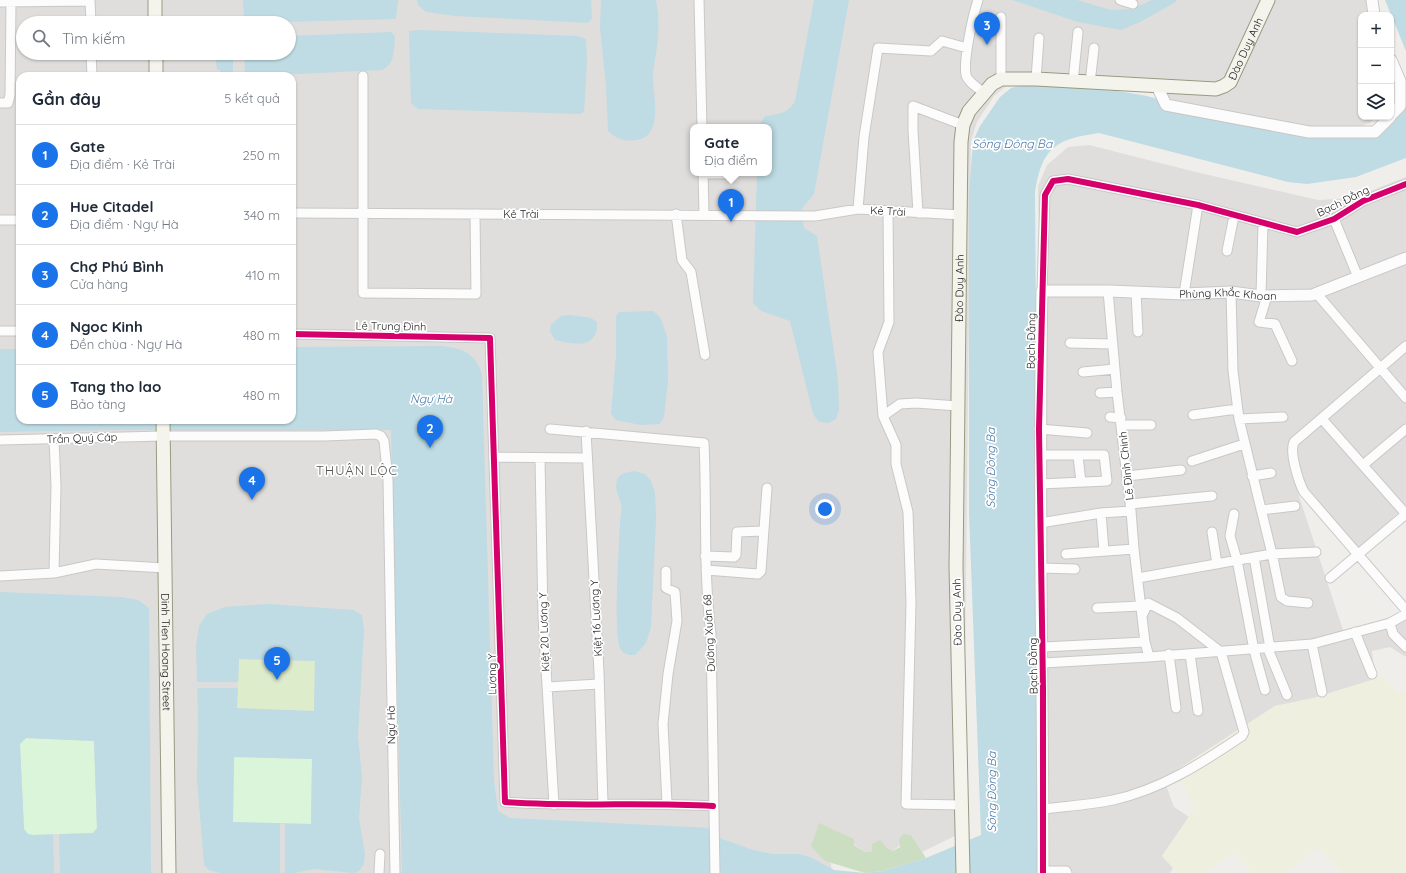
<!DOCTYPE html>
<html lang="vi">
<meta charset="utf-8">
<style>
:root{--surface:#fff;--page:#f2f2f3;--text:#1f2937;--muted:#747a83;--line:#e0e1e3;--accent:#1a73e8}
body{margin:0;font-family:Quicksand,sans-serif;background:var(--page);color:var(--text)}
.controls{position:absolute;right:12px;top:12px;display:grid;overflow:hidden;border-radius:8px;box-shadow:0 1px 3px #0004}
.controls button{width:36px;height:36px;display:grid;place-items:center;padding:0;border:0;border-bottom:1px solid var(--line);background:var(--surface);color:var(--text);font:20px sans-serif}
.you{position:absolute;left:825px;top:509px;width:14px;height:14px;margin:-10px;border:3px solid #fff;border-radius:50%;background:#1a73e8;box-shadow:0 0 0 6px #1a73e833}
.badge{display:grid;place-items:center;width:26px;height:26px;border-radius:50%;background:var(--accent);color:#fff;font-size:13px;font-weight:700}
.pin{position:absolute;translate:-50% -33px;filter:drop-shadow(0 1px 2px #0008)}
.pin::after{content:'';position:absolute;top:21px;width:14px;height:12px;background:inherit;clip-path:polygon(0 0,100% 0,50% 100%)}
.popup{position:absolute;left:690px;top:124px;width:82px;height:52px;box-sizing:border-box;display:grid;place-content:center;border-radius:8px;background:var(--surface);filter:drop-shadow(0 1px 3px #0005);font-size:13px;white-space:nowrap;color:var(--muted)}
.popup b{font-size:15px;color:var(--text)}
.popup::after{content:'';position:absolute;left:50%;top:100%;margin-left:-8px;border:8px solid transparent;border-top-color:var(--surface)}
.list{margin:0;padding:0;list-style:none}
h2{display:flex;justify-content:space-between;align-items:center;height:52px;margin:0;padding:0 16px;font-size:17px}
h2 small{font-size:13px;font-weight:400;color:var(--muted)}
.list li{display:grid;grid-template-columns:26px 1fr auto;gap:12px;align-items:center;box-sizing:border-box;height:60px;padding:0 16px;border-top:1px solid var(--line)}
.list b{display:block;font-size:15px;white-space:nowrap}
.list p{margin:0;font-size:13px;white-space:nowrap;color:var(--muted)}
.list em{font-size:13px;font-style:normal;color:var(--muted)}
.icon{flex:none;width:22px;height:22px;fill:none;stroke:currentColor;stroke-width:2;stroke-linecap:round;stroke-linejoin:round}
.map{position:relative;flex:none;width:1406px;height:873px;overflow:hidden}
.search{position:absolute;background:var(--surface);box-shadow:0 1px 3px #0004;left:16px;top:16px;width:280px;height:44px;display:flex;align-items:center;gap:10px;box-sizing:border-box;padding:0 14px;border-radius:22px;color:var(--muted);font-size:15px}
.panel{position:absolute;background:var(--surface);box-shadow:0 1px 3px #0004;left:16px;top:72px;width:280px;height:352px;border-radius:12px}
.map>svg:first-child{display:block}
.residential{fill:#dfdedc;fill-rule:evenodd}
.farmland{fill:#efefdf}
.grass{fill:#ddeccb}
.forest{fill:#cbdec1}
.park{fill:#daf5da}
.water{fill:#bfdbe3;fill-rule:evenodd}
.pier{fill:#dedddd}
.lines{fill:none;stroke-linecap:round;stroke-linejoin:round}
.minor-casing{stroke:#c9c8c7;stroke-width:11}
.tertiary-casing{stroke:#c9c8c7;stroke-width:13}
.secondary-casing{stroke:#999a82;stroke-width:15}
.minor{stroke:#fdfcfc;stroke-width:9}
.tertiary{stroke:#fdfcfc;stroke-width:11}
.secondary{stroke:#f4f4ed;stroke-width:13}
.cycleway-casing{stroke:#fff;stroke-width:8}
.cycleway{stroke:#d6006c;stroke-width:6}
.labels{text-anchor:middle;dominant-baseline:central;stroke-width:3.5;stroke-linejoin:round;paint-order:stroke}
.street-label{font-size:11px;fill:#222;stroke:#fff}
.water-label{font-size:12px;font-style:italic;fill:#4a7aab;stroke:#fff}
.quarter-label{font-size:13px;letter-spacing:1px;fill:#555;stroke:#fff}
</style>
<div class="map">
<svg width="1406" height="873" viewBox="0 0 1406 873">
<rect width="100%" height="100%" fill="#f0eeeb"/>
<path class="residential" d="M 0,0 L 1370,0 L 1375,15 L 1361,15 L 1361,117 L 1375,117 L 1370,123 L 1345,131 L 1211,114 L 1158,94 L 1155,85 L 1009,84 L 994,96 L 977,122 L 971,141 L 963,832 L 922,852 L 911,835 L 893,851 L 887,848 L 865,852 L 854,844 L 853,839 L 827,827 L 832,873 L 0,873 ZM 23,23 L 289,23 L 289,53 L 23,53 ZM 20,76 L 292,76 L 292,420 L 20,420 ZM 693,127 L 769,127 L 769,173 L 693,173 Z
M 1089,145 L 1200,173 L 1318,200 L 1353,198 L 1406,177 L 1406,521 L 1398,513 L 1356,551 L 1294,481 L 1344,633 L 1406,614 L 1406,657 L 1390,647 L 1372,651 L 1375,679 L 1314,698 L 1275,706 L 1175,771 L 1163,777 L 1174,807 L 1189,817 L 1162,856 L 1173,868 L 1170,873 L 1050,873 L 1048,661 L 1038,186 L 1047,165 L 1068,147 Z"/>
<path class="farmland" d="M 1383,675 L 1398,693 L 1406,690 L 1406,873 L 1343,873 L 1317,848 L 1285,873 L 1248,873 L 1250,870 L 1233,853 L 1204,873 L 1178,873 L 1162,856 L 1195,808 L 1175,771 L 1275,706 L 1314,698 L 1375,679 Z"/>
<path class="grass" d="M 239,659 L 315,661 L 314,711 L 237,709 Z"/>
<path class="forest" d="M 819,823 L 854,839 L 854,845 L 865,852 L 872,851 L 872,844 L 880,840 L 887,848 L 893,851 L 900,847 L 899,839 L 904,834 L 911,835 L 926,858 L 883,871 L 865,873 L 825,861 L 811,846 Z"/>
<path class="park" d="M 26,738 L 94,741 L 97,828 L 94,833 L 33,835 L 28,834 L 24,829 L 20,744 Z
M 234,757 L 312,759 L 311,824 L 233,823 Z"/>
<path class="water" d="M 243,0 L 398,0 L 396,19 L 249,23 L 244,19 Z
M 417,0 L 591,0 L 592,18 L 588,23 L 456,16 L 426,12 L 418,5 Z
M 601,0 L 656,0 C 659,15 659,31 657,46 C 656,56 653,67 653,77 C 653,96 664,137 636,140 C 625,142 616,139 608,131 L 606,86 L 600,28 Z
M 814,0 L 849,0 L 814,194 L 801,210 L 804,228 L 817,236 L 838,380 L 839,410 L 836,419 L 829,423 L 819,422 L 813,414 L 790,321 L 761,311 L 753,303 L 757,173 L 769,173 L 769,127 L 758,127 L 765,116 C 778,114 788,114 795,101 Z
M 1012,0 L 1077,0 L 1111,10 L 1132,9 L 1152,0 L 1176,0 L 1176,2 L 1140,22 L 1121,30 L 1078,22 Z
M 1385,0 L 1406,0 L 1406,51 Z
M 420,30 L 577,36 L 586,39 L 587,64 L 584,112 L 579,114 L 418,109 L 411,103 L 409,31 Z
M 391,32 L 395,36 C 394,48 395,65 382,70 L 257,76 L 248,76 L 245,73 L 244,53 L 289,53 L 289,36 Z
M 215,53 L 233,53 L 233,76 L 220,76 L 220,70 L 217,70 Z
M 1030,84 L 1118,91 L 1147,96 L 1228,118 L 1354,136 L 1383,125 L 1402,111 L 1406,102 L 1406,158 L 1356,177 L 1307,184 L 1288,182 L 1099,133 C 1056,139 1042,147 1035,192 L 1038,602 L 1038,873 L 402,873 L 391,430 L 106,430 L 0,432 L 0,349 L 20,349 L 20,420 L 292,420 L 292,347 L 442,346 C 463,348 476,354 482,374 L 494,781 L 498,811 L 510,818 L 711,828 L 722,839 L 753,850 L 772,854 L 798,854 L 810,857 L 834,870 L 865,873 L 883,871 L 926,858 L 981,835 L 969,512 L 969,193 L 973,141 L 980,126 L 1000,97 L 1011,88 Z
M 653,311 L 660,317 L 667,336 L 668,381 L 664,417 L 660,424 L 641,425 L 616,420 L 611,414 L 616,355 L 616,316 L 619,312 Z
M 570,315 L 591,318 L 597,322 C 598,349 575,345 555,340 L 550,331 L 551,325 L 561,316 Z
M 635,471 L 645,474 L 651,481 L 655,493 L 656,520 L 651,627 L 646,643 L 635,655 C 630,655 625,655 621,650 C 612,637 620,540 620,519 C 621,514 622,508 621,504 C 619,495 614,489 617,480 C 620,473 628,472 635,471 Z
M 0,592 L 121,597 L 138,600 L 149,608 L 151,873 L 0,873 ZM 26,738 L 94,741 L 97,828 L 93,833 L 33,835 L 28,834 L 24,829 L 20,744 Z
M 268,604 L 353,610 L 362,615 L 364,630 L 358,736 L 362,777 L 359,819 L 365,853 L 364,864 L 359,871 L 354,873 L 314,869 L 294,873 L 220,873 L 209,870 L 204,865 L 197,780 L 198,717 L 196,647 L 199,626 L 207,614 L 225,607 ZM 239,659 L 315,661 L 314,711 L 237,708 ZM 234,757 L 312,759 L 311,824 L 233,822 Z"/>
<path class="pier" d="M 192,682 L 238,682 L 238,688 L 192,688 Z
M 280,824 L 285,824 L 285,873 L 280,873 Z
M 53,834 L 59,834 L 60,873 L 54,873 Z"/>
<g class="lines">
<g class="minor-casing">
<path id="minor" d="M 90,0 L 91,23
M 699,0 L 702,127
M 978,0 C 973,15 963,60 966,75 C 968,82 978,88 984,93
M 1120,0 L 1133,4
M 0,2 L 90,1
M 1001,17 L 1001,79
M 91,53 L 92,76
M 363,76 L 363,293 L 476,294 L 475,214
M 1036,79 L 1039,38
M 1073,82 L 1078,32
M 1090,83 L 1094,48
M 0,103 L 8,103 L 10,95 L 11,2
M 703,173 L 704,214
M 703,174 L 724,174
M 858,209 L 864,137 L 878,48 L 931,51 L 942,41 L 967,48
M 888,211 L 889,322 L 878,352 L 883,416 L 896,445 L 896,464 L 908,512 L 911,603 L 906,804 L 962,805
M 292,213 L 815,216 L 858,209 L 961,215
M 918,213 L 913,130 L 913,106 L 963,125
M 676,214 L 682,260 L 691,272 L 705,355
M 1334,219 L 1358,277
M 0,220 L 20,220
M 1227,251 L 1234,216
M 1042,291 L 1045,195 L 1053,181 L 1068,179 L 1198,205 L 1297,232 L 1334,219 L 1363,201 L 1406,184
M 1108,291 L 1117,392 L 1131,511 L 1134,549 L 1145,642 L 1149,657
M 1136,292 L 1138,332
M 1231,292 L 1233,371 L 1239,419 L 1273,558 L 1281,597 L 1287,601 L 1308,603
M 1184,294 L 1198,205
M 1317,294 L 1406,398
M 1261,296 L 1263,224
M 1267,296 L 1259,322 L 1275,324 L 1292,361
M 0,331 L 20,331
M 292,334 L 490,338 L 505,802 C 574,807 644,802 713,806
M 1070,343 L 1113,344
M 1406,346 L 1294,442 C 1289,452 1299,483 1304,492 L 1406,610
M 1083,372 L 1115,369
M 1100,393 L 1117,392
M 1193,415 L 1237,409
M 883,416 L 900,404 L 916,403 L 958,406
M 1110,417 L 1121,418
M 1239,419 L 1283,417
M 1322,419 L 1406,514
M 1122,425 L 1151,425
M 550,429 L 704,443 C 707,507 703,570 711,634 L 715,873
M 1039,429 L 1087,433
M 586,431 L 599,672 L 603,804
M 0,440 L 163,436 L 324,436 L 376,434 L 381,436 L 384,441 L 388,480 L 395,873
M 1078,456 L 1081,482
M 495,457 L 586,458
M 540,458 L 543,617 L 554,805
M 1192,461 L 1244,444
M 1363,465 L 1406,429
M 1127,476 L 1181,470
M 1252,476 L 1271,473
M 1040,484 L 1107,481 L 1104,455 L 1040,455
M 1130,504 L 1212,496
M 1261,510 L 1295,506
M 1101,513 L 1104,551
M 1234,514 L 1230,536 L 1237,560 L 1254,650 L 1265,690
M 1040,523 L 1101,513 L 1131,511
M 1212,532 L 1217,564
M 1066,554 L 1134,549
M 705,556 L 734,557 L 736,555 L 737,532 L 764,531
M 1254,557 L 1270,648
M 1041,568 L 1075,569
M 706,570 L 758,574 L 761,571 L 767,488
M 666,571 L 666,588 L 675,592 L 677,621 L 668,674 L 663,724 L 667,803
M 54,573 L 56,486 L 54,439
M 0,576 L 54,573 L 96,564 L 165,568
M 1138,578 L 1272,554 L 1316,552
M 1330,578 L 1406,514
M 1097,608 L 1141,606
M 1390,623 L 1393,634 L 1406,647
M 1355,632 L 1372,674
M 1312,644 L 1322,692
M 1043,647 L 1145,642
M 1268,649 L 1287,695
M 1169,654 L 1176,708
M 1190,654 L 1198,711
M 1043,663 L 1149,657 L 1312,644 L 1390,623 L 1406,614
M 547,687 L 599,684
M 1043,809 C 1066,806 1090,805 1113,800 C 1160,790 1202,763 1242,736 L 1244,732 L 1221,652 L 1177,618 L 1148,603 L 1143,614
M 1043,871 L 1066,871 L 1067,873
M 379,873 L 380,854"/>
</g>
<g class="tertiary-casing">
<g id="tertiary">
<path d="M 1372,0 L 1374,15"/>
<path d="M 1391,60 L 1400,81 L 1400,106 L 1391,115"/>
<path d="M 1157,86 L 1166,105 L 1309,132 L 1375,132 L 1390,117"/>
<path id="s1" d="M 1043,873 C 1043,679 1038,485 1042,291 L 1108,291 L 1184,294 L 1231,292 L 1261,296 L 1312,295 L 1406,258"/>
</g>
</g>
<g class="secondary-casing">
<g id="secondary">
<path d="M 155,0 L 155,23"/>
<path d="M 156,53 L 156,76"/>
<path id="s2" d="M 163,420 L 169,873"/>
<path id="s3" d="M 963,873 L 956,567 L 961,142 L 963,125 L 969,111 L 992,84 L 1001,79 L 1036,79 L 1216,89 L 1224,86 L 1230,82 L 1268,0"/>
</g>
</g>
<use href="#minor" class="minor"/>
<use href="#tertiary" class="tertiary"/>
<use href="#secondary" class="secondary"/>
<g class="cycleway-casing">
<path id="cycleway" d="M 292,334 L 490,338 L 505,802 C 574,807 644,802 713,806
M 1043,873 L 1043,687 L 1039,429 L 1045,195 L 1053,181 L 1068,179 L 1198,205 L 1297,232 L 1334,219 L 1363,201 L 1406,184"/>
</g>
<use href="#cycleway" class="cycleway"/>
</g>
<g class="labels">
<g class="street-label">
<text stroke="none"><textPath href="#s3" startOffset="1077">Đào Duy Anh</textPath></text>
<text transform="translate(1343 201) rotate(-26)">Bạch Đằng</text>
<text transform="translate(888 211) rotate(3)">Kẻ Trài</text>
<text x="521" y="214">Kẻ Trài</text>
<text stroke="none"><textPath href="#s3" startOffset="585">Đào Duy Anh</textPath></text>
<text stroke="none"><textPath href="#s1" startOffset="768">Phùng Khắc Khoan</textPath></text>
<text transform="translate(391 326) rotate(1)">Lê Trung Đình</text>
<text transform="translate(1031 341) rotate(-89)">Bạch Đằng</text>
<text transform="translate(82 438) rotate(-2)">Trần Quý Cáp</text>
<text transform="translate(1126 466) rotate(-96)">Lê Đình Chinh</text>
<text transform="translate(957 612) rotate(-91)">Đào Duy Anh</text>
<text transform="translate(596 618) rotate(-93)">Kiệt 16 Lương Y</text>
<text transform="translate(544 632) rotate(-92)">Kiệt 20 Lương Y</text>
<text transform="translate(709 633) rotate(-93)">Đường Xuân 68</text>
<text stroke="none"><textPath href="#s2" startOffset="232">Dinh Tien Hoang Street</textPath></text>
<text transform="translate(1033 666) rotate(-91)">Bạch Đằng</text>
<text transform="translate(492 674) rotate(-91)">Lương Y</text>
<text transform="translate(391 725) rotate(-91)">Ngự Hà</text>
</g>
<g class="water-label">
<text x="1012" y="143">Sông Đông Ba</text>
<text x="431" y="398">Ngự Hà</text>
<text transform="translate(990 468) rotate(-90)">Sông Đông Ba</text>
<text transform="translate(991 792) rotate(-90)">Sông Đông Ba</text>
</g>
<g class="quarter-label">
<text x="357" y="470">THUẬN LỘC</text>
</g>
</g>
</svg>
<div class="controls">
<button>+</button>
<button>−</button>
<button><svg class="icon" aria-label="layers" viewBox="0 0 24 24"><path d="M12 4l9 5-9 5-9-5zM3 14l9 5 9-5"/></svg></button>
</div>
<div class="you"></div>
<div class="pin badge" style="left:731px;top:222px">1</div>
<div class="popup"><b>Gate</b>Địa điểm</div>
<div class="pin badge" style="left:430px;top:448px">2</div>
<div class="pin badge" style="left:987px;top:45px">3</div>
<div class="pin badge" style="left:252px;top:500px">4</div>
<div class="pin badge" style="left:277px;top:680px">5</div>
<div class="search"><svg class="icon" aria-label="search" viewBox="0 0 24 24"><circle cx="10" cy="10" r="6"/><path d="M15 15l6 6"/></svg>Tìm kiếm</div>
<section class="panel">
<h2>Gần đây<small>5 kết quả</small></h2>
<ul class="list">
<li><span class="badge">1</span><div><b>Gate</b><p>Địa điểm · Kẻ Trài</p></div><em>250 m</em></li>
<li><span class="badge">2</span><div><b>Hue Citadel</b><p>Địa điểm · Ngự Hà</p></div><em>340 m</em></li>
<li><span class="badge">3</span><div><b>Chợ Phú Bình</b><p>Cửa hàng</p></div><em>410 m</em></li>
<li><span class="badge">4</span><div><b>Ngoc Kinh</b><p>Đền chùa · Ngự Hà</p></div><em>480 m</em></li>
<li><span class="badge">5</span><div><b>Tang tho lao</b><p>Bảo tàng</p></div><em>480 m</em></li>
</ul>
</section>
</div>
